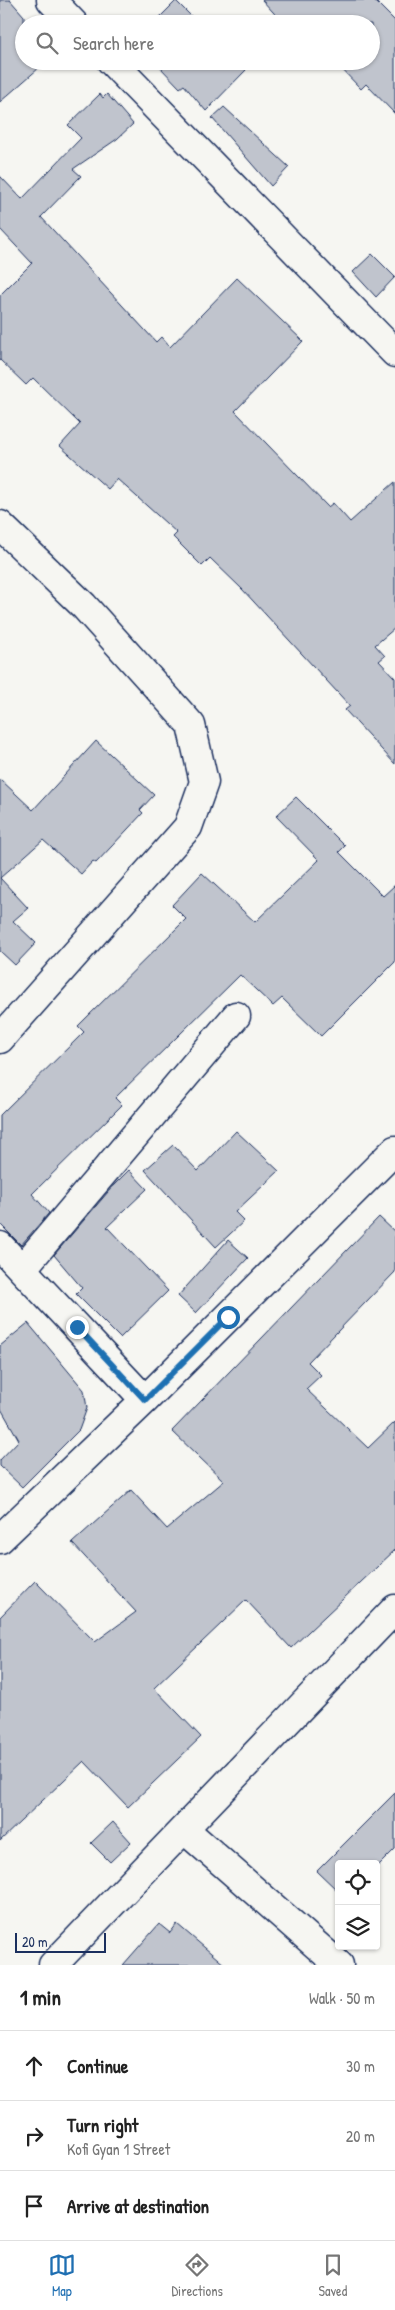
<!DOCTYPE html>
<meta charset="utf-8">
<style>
:root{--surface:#fff;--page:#f2f2f2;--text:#222;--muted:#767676;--line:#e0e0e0;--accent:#1f6fb2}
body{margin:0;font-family:"Patrick Hand",sans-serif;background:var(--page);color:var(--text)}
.controls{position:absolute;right:15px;bottom:15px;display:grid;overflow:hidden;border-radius:5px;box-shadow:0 1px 4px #0004}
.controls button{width:45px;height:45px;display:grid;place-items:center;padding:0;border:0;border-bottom:1px solid var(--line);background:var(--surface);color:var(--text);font:25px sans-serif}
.scale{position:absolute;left:15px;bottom:12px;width:91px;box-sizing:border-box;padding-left:5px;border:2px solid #1b2f5e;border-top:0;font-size:14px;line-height:18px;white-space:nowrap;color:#1b2f5e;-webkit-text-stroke:4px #f6f6f2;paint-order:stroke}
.stop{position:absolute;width:15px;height:15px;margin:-11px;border:4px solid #1f6fb2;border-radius:50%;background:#fff}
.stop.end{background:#1f6fb2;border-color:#fff;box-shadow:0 1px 5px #0008}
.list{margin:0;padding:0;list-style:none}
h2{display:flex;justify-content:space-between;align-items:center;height:65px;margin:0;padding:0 20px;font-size:21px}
h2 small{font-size:16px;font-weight:400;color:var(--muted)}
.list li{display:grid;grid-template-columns:32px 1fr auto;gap:15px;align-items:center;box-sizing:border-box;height:70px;padding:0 20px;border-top:1px solid var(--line)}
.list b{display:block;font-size:19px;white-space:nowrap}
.list p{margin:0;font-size:16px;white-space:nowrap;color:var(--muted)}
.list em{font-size:16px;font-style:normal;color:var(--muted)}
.icon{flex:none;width:28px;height:28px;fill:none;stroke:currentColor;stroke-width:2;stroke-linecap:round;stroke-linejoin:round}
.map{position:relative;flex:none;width:395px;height:1965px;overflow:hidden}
.search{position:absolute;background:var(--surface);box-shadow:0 1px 4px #0004;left:15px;right:15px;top:15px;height:55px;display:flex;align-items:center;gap:12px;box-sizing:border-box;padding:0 18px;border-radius:28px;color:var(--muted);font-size:19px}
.sheet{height:275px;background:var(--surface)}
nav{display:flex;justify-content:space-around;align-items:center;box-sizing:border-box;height:70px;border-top:1px solid var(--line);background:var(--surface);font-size:14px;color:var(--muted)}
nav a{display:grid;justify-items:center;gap:2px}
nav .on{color:var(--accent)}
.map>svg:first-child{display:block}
.building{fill:#c0c4cd;stroke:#1b2f5e}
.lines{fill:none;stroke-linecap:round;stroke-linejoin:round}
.minor-casing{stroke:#1b2f5e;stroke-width:31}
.minor{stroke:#f6f6f2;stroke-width:28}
.route{stroke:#1f6fb2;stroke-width:6}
</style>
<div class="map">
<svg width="395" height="1965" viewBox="0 0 395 1965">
<rect width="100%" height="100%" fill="#f6f6f2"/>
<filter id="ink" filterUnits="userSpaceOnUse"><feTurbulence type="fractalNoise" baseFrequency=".02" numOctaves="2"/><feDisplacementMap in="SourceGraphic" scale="10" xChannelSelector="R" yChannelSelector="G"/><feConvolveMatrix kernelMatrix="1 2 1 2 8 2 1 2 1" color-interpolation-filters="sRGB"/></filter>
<g filter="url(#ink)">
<path class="building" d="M 0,0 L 10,0 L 24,16 L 24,61 L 47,61 L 0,102 Z
M 262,0 L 374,0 L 395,21 L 395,114 L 366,84 L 361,89 L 334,61 L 371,61 L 371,24 L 297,24 L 295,21 L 292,24 L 284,24 Z
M 176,1 L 199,24 L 153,24 Z
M 163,61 L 237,61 L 246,70 L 206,111 L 184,85 L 180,88 L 159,66 Z
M 100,94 L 103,98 L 107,94 L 133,124 L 117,139 L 73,169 L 81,176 L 41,217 L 156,342 L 161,337 L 170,347 L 237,278 L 303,341 L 235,411 L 328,507 L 333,503 L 350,522 L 395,482 L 395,628 L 375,645 L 385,656 L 379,661 L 395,678 L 395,764 L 345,710 L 350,706 L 242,589 L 210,558 L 202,566 L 173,537 L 177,533 L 117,479 L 108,489 L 60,446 L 80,424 L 33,378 L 26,385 L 0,360 L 0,295 L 32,263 L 0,229 L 0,176 L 22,199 L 81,138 L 68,125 Z
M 224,107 L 289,167 L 271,186 L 212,118 Z
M 372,254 L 395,277 L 376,297 L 353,272 Z
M 96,741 L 154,795 L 140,810 L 143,813 L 96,863 L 93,861 L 81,874 L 43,840 L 0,878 L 28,908 L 13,921 L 36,943 L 15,965 L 0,951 L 0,779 L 33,810 Z
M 296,797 L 345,846 L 339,852 L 383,896 L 395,885 L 395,962 L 321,1036 L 282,998 L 273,1006 L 240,975 L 115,1098 L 122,1105 L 32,1194 L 49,1213 L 21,1245 L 0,1224 L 0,1115 L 84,1032 L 78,1026 L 186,919 L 172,905 L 202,873 L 255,922 L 319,860 L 276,816 Z
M 236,1131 L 279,1171 L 235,1212 L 244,1221 L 216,1247 L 145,1170 L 173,1145 L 198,1171 Z
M 129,1170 L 147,1189 L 107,1227 L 168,1291 L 120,1338 L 76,1294 L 82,1288 L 54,1255 L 114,1185 Z
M 379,1217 L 395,1232 L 395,1272 L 308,1362 L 321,1375 L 306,1389 L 368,1448 L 395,1422 L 395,1550 L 291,1648 L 246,1600 L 154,1688 L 201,1737 L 128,1807 L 84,1761 L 0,1841 L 0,1617 L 35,1581 L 95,1642 L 136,1612 L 72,1543 L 131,1490 L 167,1529 L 224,1481 L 172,1431 Z
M 228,1240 L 248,1258 L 196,1313 L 178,1296 Z
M 28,1323 L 84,1390 L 87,1408 L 79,1430 L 22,1487 L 0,1466 L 0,1460 L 19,1440 L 0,1407 L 0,1346 Z
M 395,1793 L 395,1849 L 376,1868 L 376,1864 L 339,1864 L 339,1892 L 317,1871 Z
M 113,1822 L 131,1842 L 110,1862 L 91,1843 Z
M 159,1924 L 170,1933 L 177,1924 L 225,1965 L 123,1965 Z"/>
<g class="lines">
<g class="minor-casing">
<path id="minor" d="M 51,0 L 74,24
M 111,61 L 395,353
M 0,525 L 84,606 L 191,725 L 204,782 L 188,827 L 0,1039
M 0,1246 L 145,1400
M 22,1269 L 236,1016
M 0,1539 L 145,1400 L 395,1150
M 184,1829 L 339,1965
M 53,1965 L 395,1609"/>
</g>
<use href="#minor" class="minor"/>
</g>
</g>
<g class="lines" filter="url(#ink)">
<path class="route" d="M 77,1327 L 145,1400 L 228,1317"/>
</g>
</svg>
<div class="controls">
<button><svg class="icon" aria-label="locate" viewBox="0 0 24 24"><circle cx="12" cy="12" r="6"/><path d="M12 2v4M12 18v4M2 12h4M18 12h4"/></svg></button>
<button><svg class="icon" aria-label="layers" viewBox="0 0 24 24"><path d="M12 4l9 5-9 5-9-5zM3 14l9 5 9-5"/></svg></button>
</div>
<div class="scale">20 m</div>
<div class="stop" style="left:228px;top:1317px"></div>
<div class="stop end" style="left:77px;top:1327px"></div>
<div class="search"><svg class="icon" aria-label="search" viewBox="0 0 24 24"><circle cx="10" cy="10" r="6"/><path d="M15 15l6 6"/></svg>Search here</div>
</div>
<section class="sheet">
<h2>1 min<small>Walk · 50 m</small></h2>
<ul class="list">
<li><svg class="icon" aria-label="ahead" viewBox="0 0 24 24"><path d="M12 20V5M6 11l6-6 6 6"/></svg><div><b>Continue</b></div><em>30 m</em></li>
<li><svg class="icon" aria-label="right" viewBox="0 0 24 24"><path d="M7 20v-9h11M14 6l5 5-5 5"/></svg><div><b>Turn right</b><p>Kofi Gyan 1 Street</p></div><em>20 m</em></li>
<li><svg class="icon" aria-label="arrive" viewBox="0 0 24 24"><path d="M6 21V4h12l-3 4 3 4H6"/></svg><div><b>Arrive at destination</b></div></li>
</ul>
</section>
<nav>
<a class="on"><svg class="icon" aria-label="map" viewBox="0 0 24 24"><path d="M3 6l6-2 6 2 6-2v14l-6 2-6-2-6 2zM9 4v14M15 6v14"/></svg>Map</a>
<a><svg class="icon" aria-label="directions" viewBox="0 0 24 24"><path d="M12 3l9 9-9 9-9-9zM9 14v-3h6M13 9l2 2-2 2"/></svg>Directions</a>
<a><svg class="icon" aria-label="saved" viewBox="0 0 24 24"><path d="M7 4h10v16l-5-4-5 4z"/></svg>Saved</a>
</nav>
